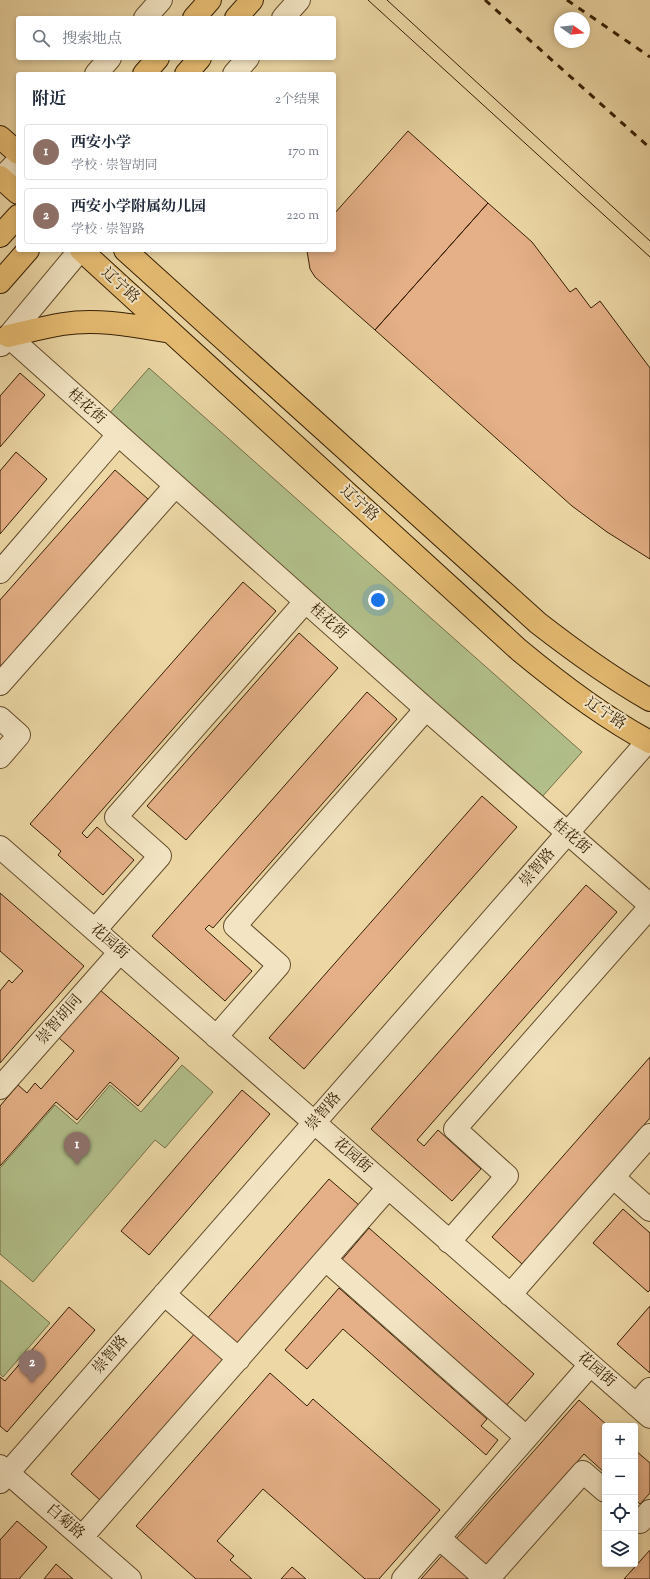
<!DOCTYPE html>
<html lang="zh">
<meta charset="utf-8">
<style>
:root{--surface:#fff;--page:#f2f2f3;--text:#1f2937;--muted:#747a83;--line:#e0e1e3;--accent:#d93025}
body{margin:0;font-family:"Sorts Mill Goudy","Noto Serif SC",serif;background:var(--page);color:var(--text)}
.controls{position:absolute;right:12px;bottom:12px;display:grid;overflow:hidden;border-radius:4px;box-shadow:0 2px 6px #0003}
.controls button{width:36px;height:36px;display:grid;place-items:center;padding:0;border:0;border-bottom:1px solid var(--line);background:var(--surface);color:var(--text);font:20px sans-serif}
.compass{position:absolute;left:554px;top:12px;width:36px;height:36px;border-radius:50%;background:var(--surface);box-shadow:0 2px 6px #0003;rotate:105deg}
.you{position:absolute;left:378px;top:600px;width:14px;height:14px;margin:-10px;border:3px solid #fff;border-radius:50%;background:#1a73e8;box-shadow:0 0 0 6px #1a73e833}
.badge{display:grid;place-items:center;width:26px;height:26px;border-radius:50%;background:var(--accent);color:#fff;font-size:13px;font-weight:700}
.pin{position:absolute;translate:-50% -33px;filter:drop-shadow(0 1px 2px #0008)}
.pin::after{content:'';position:absolute;top:21px;width:14px;height:12px;background:inherit;clip-path:polygon(0 0,100% 0,50% 100%)}
.list{margin:0;padding:0;list-style:none}
h2{display:flex;justify-content:space-between;align-items:center;height:52px;margin:0;padding:0 16px;font-size:17px}
h2 small{font-size:13px;font-weight:400;color:var(--muted)}
.list li{display:grid;grid-template-columns:26px 1fr auto;gap:12px;align-items:center;box-sizing:border-box;height:56px;margin:0 8px 8px;padding:0 8px;border:1px solid var(--line);border-radius:4px}
.list b{display:block;font-size:15px;white-space:nowrap}
.list p{margin:0;font-size:13px;white-space:nowrap;color:var(--muted)}
.list em{font-size:13px;font-style:normal;color:var(--muted)}
.icon{flex:none;width:22px;height:22px;fill:none;stroke:currentColor;stroke-width:2;stroke-linecap:round;stroke-linejoin:round}
.map{position:relative;flex:none;width:650px;height:1579px;overflow:hidden}
.search{position:absolute;background:var(--surface);box-shadow:0 2px 6px #0003;left:16px;top:16px;width:320px;height:44px;display:flex;align-items:center;gap:10px;box-sizing:border-box;padding:0 14px;border-radius:4px;color:var(--muted);font-size:15px}
.panel{position:absolute;background:var(--surface);box-shadow:0 2px 6px #0003;left:16px;top:72px;width:320px;height:180px;border-radius:4px}
.map>svg:first-child{display:block}
.green{fill:#b2bf8a;stroke:#746f47}
.building{fill:#e5b087;stroke:#351f04}
.lines{fill:none;stroke-linecap:round;stroke-linejoin:round}
.minor-casing{stroke:#634d2c;stroke-width:24}
.major-casing{stroke:#351f04;stroke-width:24}
.minor{stroke:#f3e5c4;stroke-width:22}
.major{stroke:#e6bc72;stroke-width:22}
.tram{stroke:#351f04;stroke-width:1}
.rail{stroke:#351f04;stroke-width:3;stroke-dasharray:7 7;stroke-linecap:butt}
.labels{text-anchor:middle;dominant-baseline:central;stroke-width:4;stroke-linejoin:round;paint-order:stroke}
.street-label{font-size:15px;fill:#351f04;stroke:#f3e5c4}
</style>
<div class="map">
<svg width="650" height="1579" viewBox="0 0 650 1579">
<rect width="100%" height="100%" fill="#ecd7a5"/>
<filter id="stains"><feTurbulence type="fractalNoise" baseFrequency=".005" numOctaves="4"/><feColorMatrix values="0 0 0 0 .2 0 0 0 0 .09 0 0 0 0 .02 0 0 0 .5 -.17"/></filter>
<radialGradient id="worn" r=".72"><stop offset=".6" stop-color="#630" stop-opacity="0"/><stop offset="1" stop-color="#630" stop-opacity=".3"/></radialGradient>
<path class="green" d="M 149,368 L 582,752 L 541,798 L 108,415 Z
M 182,1065 L 213,1092 L 165,1148 L 155,1140 L 33,1282 L 0,1254 L 0,1168 L 55,1105 L 77,1124 L 110,1085 L 141,1112 Z
M 0,1280 L 50,1323 L 3,1377 L 0,1374 Z"/>
<path class="building" d="M 408,131 L 488,203 L 375,330 L 315,277 L 310,269 L 307,251 L 334,250 L 334,214 Z
M 488,203 L 532,242 L 570,292 L 576,288 L 591,308 L 600,301 L 650,368 L 650,559 L 607,532 L 572,506 L 375,330 Z
M 20,373 L 45,395 L 0,447 L 0,396 Z
M 16,452 L 47,479 L 0,534 L 0,471 Z
M 115,470 L 148,499 L 0,667 L 0,600 Z
M 243,582 L 276,611 L 82,833 L 87,838 L 97,827 L 134,860 L 103,895 L 58,855 L 61,851 L 30,824 Z
M 299,633 L 338,668 L 186,840 L 147,806 Z
M 367,692 L 397,719 L 213,928 L 209,925 L 205,929 L 252,971 L 225,1001 L 152,936 Z
M 482,796 L 517,827 L 304,1069 L 269,1038 Z
M 586,885 L 617,912 L 417,1140 L 424,1146 L 438,1130 L 481,1169 L 452,1201 L 371,1129 Z
M 0,893 L 84,966 L 0,1063 L 0,991 L 9,980 L 12,983 L 23,971 L 0,951 Z
M 100,990 L 179,1058 L 138,1106 L 110,1082 L 77,1120 L 56,1102 L 0,1166 L 0,1106 L 18,1085 L 27,1093 L 35,1083 L 41,1089 L 74,1051 L 59,1038 Z
M 650,1057 L 650,1118 L 522,1264 L 492,1237 Z
M 242,1090 L 270,1114 L 149,1255 L 121,1231 Z
M 329,1179 L 359,1205 L 234,1347 L 205,1321 Z
M 623,1209 L 650,1233 L 650,1290 L 648,1292 L 593,1243 Z
M 369,1228 L 534,1374 L 505,1407 L 340,1262 Z
M 339,1288 L 487,1419 L 481,1426 L 498,1440 L 486,1455 L 343,1329 L 307,1369 L 285,1350 Z
M 650,1306 L 650,1373 L 617,1344 Z
M 69,1307 L 95,1330 L 7,1432 L 0,1426 L 0,1377 L 5,1381 Z
M 196,1332 L 225,1358 L 100,1500 L 71,1474 Z
M 270,1373 L 307,1406 L 313,1399 L 440,1510 L 379,1579 L 365,1579 L 263,1489 L 217,1541 L 234,1556 L 230,1560 L 252,1579 L 196,1579 L 136,1526 Z
M 579,1400 L 608,1426 L 605,1426 L 605,1473 L 584,1454 L 485,1566 L 455,1540 Z
M 635,1450 L 650,1463 L 650,1493 L 640,1504 L 635,1499 Z
M 17,1521 L 47,1547 L 19,1579 L 0,1579 L 0,1540 Z
M 650,1550 L 650,1579 L 624,1579 Z
M 445,1552 L 474,1579 L 421,1579 Z
M 56,1564 L 73,1579 L 44,1579 Z
M 292,1567 L 306,1579 L 281,1579 Z"/>
<g class="lines">
<g class="minor-casing">
<path id="minor" d="M 145,18 L 161,0
M 283,18 L 299,0
M 96,74 L 110,58
M 234,74 L 248,58
M 0,180 L 18,161
M 8,336 L 426,709 L 650,905
M 1,345 L 80,250
M 0,572 L 118,435
M 0,684 L 175,486
M 0,718 L 19,735 L 0,757
M 0,847 L 650,1417
M 95,930 L 160,856 L 116,817 L 305,602
M 216,1037 L 279,965 L 235,926 L 426,709
M 0,1088 L 120,952
M 613,1177 L 650,1210
M 449,1242 L 507,1176 L 455,1129 L 650,907
M 326,1260 L 526,1437
M 164,1294 L 239,1359
M 510,1295 L 650,1135
M 636,1405 L 650,1389
M 0,1466 L 130,1579
M 0,1482 L 648,741
M 635,1518 L 640,1522 L 650,1511
M 82,1537 L 388,1188
M 439,1538 L 486,1579
M 403,1579 L 590,1365
M 488,1579 L 583,1472 L 605,1491"/>
</g>
<g class="major-casing">
<path id="major" d="M 194,18 L 210,0
M 236,18 L 252,0
M 144,74 L 158,58
M 186,74 L 200,58
M 0,137 L 18,153
M 0,177 L 18,193
M 0,236 L 18,216
M 81,250 L 519,650 C 560,684 603,717 650,742
M 125,250 L 538,623 C 574,651 610,677 650,700
M 0,282 L 28,250
M 8,336 C 26,332 44,327 63,324 C 98,318 136,326 171,332"/>
</g>
<use href="#minor" class="minor"/>
<use href="#major" class="major"/>
<path class="tram" d="M 368,0 L 650,257
M 387,0 L 650,241"/>
<path class="rail" d="M 485,0 L 650,148
M 567,0 L 650,57"/>
</g>
<g class="labels">
<g class="street-label">
<text transform="translate(120 286) rotate(42)">辽宁路</text>
<text transform="translate(86 407) rotate(42)">桂花街</text>
<text transform="translate(359 504) rotate(42)">辽宁路</text>
<text transform="translate(328 622) rotate(42)">桂花街</text>
<text transform="translate(605 714) rotate(33)">辽宁路</text>
<text transform="translate(571 837) rotate(41)">桂花街</text>
<text transform="translate(538 868) rotate(-49)">崇智路</text>
<text transform="translate(109 942) rotate(41)">花园街</text>
<text transform="translate(60 1020) rotate(-49)">崇智胡同</text>
<text transform="translate(324 1112) rotate(-49)">崇智路</text>
<text transform="translate(352 1156) rotate(41)">花园街</text>
<text transform="translate(111 1355) rotate(-49)">崇智路</text>
<text transform="translate(596 1370) rotate(41)">花园街</text>
<text transform="translate(65 1522) rotate(41)">白菊路</text>
</g>
</g>
<rect width="100%" height="100%" filter="url(#stains)"/>
<rect width="100%" height="100%" fill="url(#worn)"/>
</svg>
<div class="controls">
<button>+</button>
<button>−</button>
<button><svg class="icon" aria-label="locate" viewBox="0 0 24 24"><circle cx="12" cy="12" r="6"/><path d="M12 2v4M12 18v4M2 12h4M18 12h4"/></svg></button>
<button><svg class="icon" aria-label="layers" viewBox="0 0 24 24"><path d="M12 4l9 5-9 5-9-5zM3 14l9 5 9-5"/></svg></button>
</div>
<svg class="compass" viewBox="-18 -18 36 36"><path d="M0-13l5 13h-10z" fill="#e53935"/><path d="M0 13l5-13h-10z" fill="#747a83"/></svg>
<div class="you"></div>
<div class="pin badge" style="left:77px;top:1165px;background:#8d6e63">1</div>
<div class="pin badge" style="left:32px;top:1383px;background:#8d6e63">2</div>
<div class="search"><svg class="icon" aria-label="search" viewBox="0 0 24 24"><circle cx="10" cy="10" r="6"/><path d="M15 15l6 6"/></svg>搜索地点</div>
<section class="panel">
<h2>附近<small>2个结果</small></h2>
<ul class="list">
<li><span class="badge" style="background:#8d6e63">1</span><div><b>西安小学</b><p>学校 · 崇智胡同</p></div><em>170 m</em></li>
<li><span class="badge" style="background:#8d6e63">2</span><div><b>西安小学附属幼儿园</b><p>学校 · 崇智路</p></div><em>220 m</em></li>
</ul>
</section>
</div>
